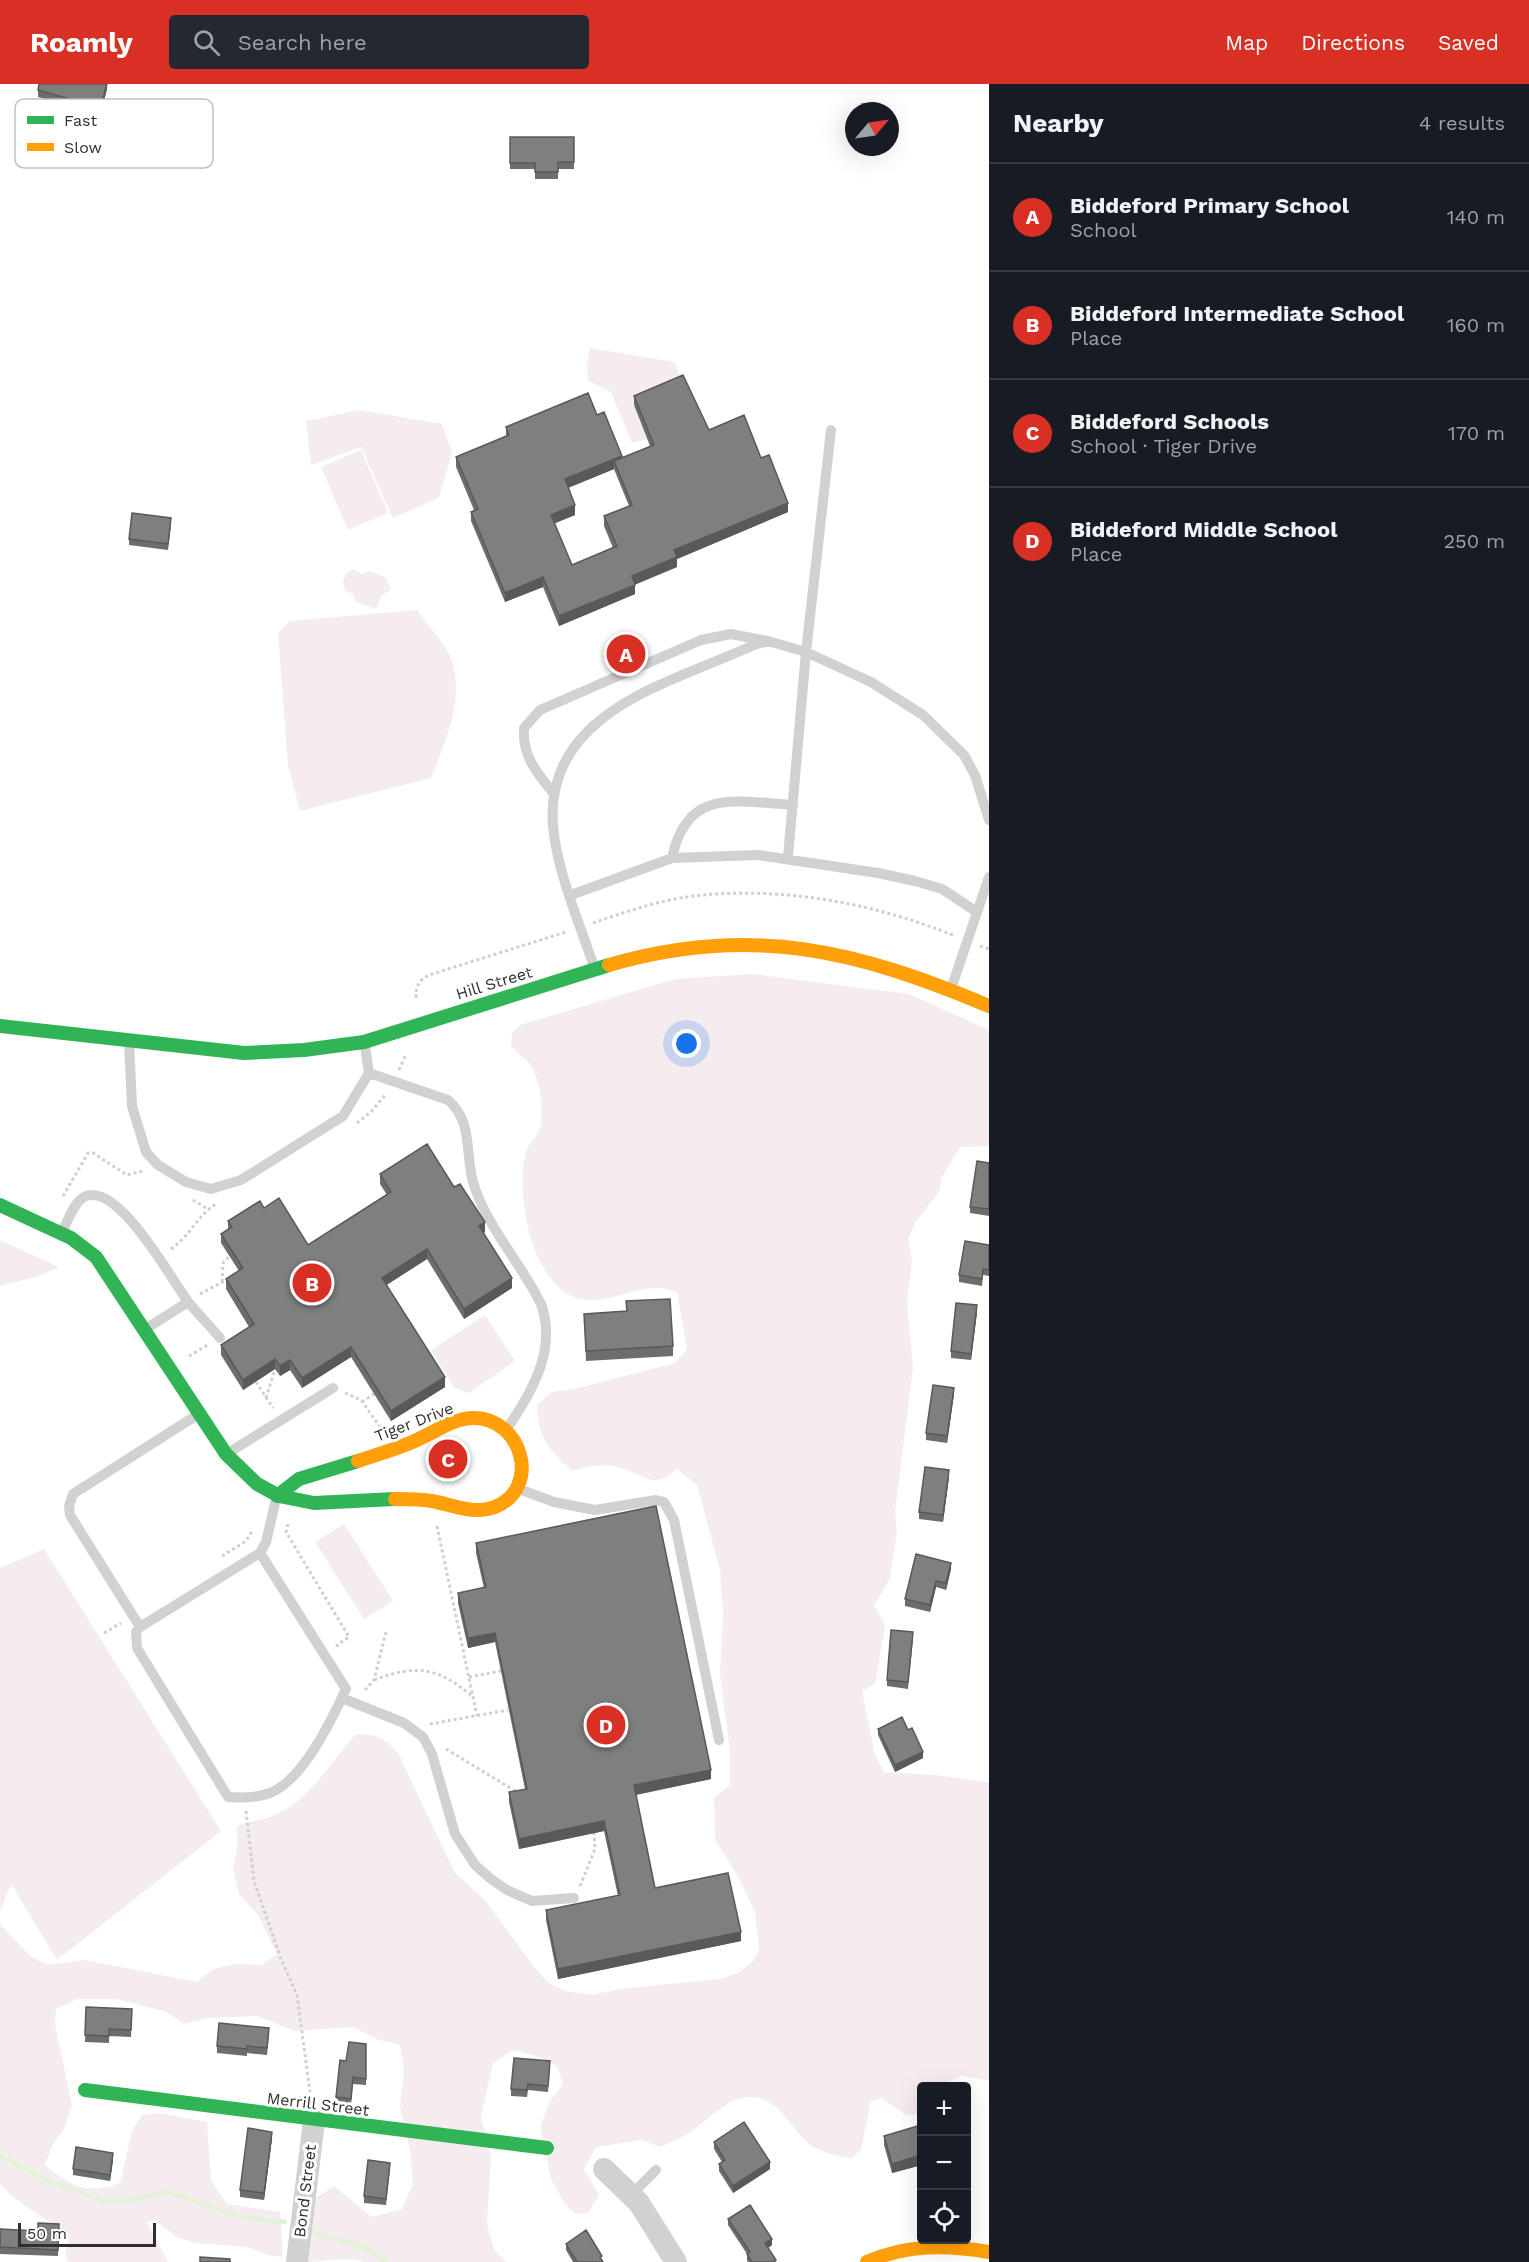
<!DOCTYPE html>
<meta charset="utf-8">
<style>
:root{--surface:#171b24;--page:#242831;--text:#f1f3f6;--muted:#9ea1a6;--line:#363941;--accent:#d93025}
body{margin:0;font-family:"Work Sans",sans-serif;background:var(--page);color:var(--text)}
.controls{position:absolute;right:18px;bottom:18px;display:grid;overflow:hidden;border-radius:6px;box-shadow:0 6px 24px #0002}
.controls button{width:54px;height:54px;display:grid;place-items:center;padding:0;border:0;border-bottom:2px solid var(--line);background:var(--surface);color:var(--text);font:30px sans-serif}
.compass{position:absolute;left:845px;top:18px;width:54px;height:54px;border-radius:50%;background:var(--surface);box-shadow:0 6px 24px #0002;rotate:61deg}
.scale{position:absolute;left:18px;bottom:15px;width:138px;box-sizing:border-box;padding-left:6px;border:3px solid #2f2f2f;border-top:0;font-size:16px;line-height:21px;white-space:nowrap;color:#2f2f2f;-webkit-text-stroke:4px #fff;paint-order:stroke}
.you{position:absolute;left:687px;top:960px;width:21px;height:21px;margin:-15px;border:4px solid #fff;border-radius:50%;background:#1a73e8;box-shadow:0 0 0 9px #1a73e833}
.badge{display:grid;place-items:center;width:39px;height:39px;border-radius:50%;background:var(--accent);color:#fff;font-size:20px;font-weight:700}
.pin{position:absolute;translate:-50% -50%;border:3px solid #fff;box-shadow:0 2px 6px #0006}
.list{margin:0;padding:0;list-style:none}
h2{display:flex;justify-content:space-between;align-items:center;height:78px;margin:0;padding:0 24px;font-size:26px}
h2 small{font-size:20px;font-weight:400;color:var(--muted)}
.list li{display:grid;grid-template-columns:39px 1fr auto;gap:18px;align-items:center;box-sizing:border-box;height:108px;padding:0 24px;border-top:2px solid var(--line)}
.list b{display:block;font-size:22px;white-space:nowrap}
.list p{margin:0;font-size:20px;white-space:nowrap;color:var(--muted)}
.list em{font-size:20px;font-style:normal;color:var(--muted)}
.icon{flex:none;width:33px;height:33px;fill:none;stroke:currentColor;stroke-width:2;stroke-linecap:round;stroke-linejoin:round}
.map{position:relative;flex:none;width:989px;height:2178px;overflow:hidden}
header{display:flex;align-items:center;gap:36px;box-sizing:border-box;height:84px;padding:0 30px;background:var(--accent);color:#fff}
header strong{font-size:28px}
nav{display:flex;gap:33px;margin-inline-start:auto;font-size:21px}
.search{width:420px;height:54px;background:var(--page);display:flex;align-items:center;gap:15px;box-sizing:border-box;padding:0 21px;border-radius:6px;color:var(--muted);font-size:22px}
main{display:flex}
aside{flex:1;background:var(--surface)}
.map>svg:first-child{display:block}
.green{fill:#f5ecf0}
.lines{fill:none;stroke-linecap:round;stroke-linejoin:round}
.stream{stroke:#e4f2d8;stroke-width:5}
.path{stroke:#cfcfcf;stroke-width:3;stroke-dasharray:3 3;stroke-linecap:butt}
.lane{stroke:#d1d1d1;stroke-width:10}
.street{stroke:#d1d1d1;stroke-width:22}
.fast{stroke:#30b455;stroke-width:14}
.slow{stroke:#ff9f0a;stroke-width:14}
.wall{fill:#6d6d6d;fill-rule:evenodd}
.shaded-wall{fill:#595959}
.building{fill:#7f7f7f;stroke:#595959;stroke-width:1.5}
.labels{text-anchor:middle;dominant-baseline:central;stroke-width:6;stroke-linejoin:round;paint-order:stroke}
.street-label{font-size:16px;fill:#2f2f2f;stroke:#fff}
.key{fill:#fff;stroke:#c1c1c1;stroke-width:1.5}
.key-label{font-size:16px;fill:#2f2f2f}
</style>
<header>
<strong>Roamly</strong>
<div class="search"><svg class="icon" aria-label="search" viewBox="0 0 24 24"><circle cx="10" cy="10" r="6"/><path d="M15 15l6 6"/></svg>Search here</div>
<nav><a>Map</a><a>Directions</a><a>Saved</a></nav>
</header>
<main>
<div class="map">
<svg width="989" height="2178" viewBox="0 0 989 2178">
<rect width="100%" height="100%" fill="#fff"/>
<path class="green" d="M 590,264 L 675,278 L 683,301 L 634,321 L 647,355 L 632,359 L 611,308 L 588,297 L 587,280 Z
M 360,326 L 442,340 L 452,369 L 439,414 L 393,434 L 361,363 L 311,381 L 306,337 Z
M 361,366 L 388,429 L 348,446 L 321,383 Z
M 354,485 L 362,490 L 369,487 L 385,493 L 391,506 L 382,511 L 376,525 L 356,518 L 353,510 L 345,506 L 343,498 L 346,489 Z
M 417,526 C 427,541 443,556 450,572 C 466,612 446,656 431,694 L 300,727 L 288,681 L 278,549 L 290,537 Z
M 752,890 L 909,910 L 989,946 L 989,1062 L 960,1063 L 942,1093 L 939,1108 L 915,1139 L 908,1155 L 912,1176 L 907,1218 L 913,1284 L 895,1428 L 897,1447 L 890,1495 L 874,1521 L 885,1542 L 875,1600 L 862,1607 L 875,1671 L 884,1688 L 936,1691 L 989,1698 L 989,1997 L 962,1992 L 947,1998 L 945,2002 L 922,2002 L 921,2030 L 906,2031 L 882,2014 L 871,2017 L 861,2066 L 851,2074 C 839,2072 826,2070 815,2064 C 792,2050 778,2006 743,2014 C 722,2018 706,2038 689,2049 C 680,2055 669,2059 660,2063 L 642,2056 L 596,2063 L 584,2085 L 599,2111 L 588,2129 L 576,2130 L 565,2120 L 551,2095 L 540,2043 L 550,2017 L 563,2000 L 557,1982 L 536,1972 L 514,1966 L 493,1979 L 481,2032 L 491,2072 L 487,2140 L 494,2166 L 506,2178 L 364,2178 C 350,2172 325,2178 308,2178 L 313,2116 L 334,2102 L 372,2133 L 402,2125 L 413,2100 L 410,2067 L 400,2022 L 404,1986 L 400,1961 L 379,1956 L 353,1943 L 294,1947 L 257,1932 L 208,1934 L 183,1940 L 167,1928 L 116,1915 L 77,1915 L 56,1925 L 55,1940 L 72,2021 L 64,2045 L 52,2062 L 45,2081 C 73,2103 85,2111 120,2099 L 132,2047 L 142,2031 L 160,2029 L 207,2038 L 211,2097 L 227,2120 L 280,2128 L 283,2173 L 268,2171 L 247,2163 L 196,2159 L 176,2153 L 155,2136 L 147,2138 L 168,2178 L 68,2178 L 65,2171 L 69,2151 C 46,2134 19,2121 0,2100 L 0,1840 L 30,1872 L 48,1881 L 85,1876 L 197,1898 L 213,1885 L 236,1880 L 262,1881 L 277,1870 L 258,1831 L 239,1810 L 233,1784 L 237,1767 L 237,1742 C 250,1736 260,1737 272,1732 C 310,1717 330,1679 355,1651 C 376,1649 384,1654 398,1669 L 455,1789 L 485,1816 L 534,1883 L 549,1899 L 565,1907 L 592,1911 L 619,1905 L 720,1895 L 738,1889 L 752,1878 L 759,1866 L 755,1828 L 737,1791 L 715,1755 L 714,1714 L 730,1701 L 730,1668 L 720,1590 L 723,1530 L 720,1486 L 697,1401 L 677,1385 C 653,1407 643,1390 618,1383 C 603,1379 586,1383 572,1387 C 549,1367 537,1351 537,1320 L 552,1308 L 574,1305 L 675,1279 L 687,1265 L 677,1208 C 671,1207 665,1204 659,1204 C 632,1203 605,1222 577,1214 C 532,1201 514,1108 526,1068 C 529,1058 540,1050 541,1040 C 543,1025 540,999 533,985 C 529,977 517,969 511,962 L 512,949 L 520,941 L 675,895 Z
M 0,1156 L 59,1183 L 39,1192 L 0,1202 Z
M 485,1231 L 515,1277 L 469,1309 L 454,1304 L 431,1266 Z
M 344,1440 L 393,1517 L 364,1535 L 315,1458 Z
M 44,1465 L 221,1747 L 57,1876 L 11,1800 L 0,1827 L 0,1484 Z"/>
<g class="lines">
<path class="stream" d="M 0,2072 L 48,2097 L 103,2117 L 124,2117 L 168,2108 L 245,2134 L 285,2138
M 311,2148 L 363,2163 L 387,2178"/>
<path class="path" d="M 593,839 C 625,828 660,816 694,812 C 781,802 874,819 955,852
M 980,862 L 989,865
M 416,914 C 416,902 418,897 429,891 L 566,848
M 399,986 L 406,970
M 357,1039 L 371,1028 L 386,1010
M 63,1112 L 88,1069 L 93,1069 L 127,1091 L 143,1087
M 193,1116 L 208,1125
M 171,1165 C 189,1153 198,1131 216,1120
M 222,1198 L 223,1179 L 229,1173
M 200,1210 L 228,1195
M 189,1272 L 209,1260
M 256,1298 L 273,1324
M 345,1309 L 361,1316 L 380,1343
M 266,1314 L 275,1285
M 362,1318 L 374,1310
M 288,1440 L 286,1448 L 349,1553 L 337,1561 L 339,1564
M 437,1442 L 477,1632
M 222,1472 L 246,1457 L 252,1447
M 104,1549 L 121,1539
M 469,1593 L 501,1587
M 374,1596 C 417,1580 438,1583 473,1613
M 365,1606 L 374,1596 L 386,1548
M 430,1640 L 508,1626
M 446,1665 L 517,1708
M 246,1727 L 254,1797 L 281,1875 L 297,1911 L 310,2008
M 580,1802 L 595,1765 L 594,1749"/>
<path class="lane" d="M 554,710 C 537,689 522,672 524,644 L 540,626 L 701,556 L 731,550 L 767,557
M 788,773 L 806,568 L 831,346
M 672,774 C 687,702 737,718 793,721
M 571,811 L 672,774 L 758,771 L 878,789 L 915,797 L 942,805 L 977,828
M 594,883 C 580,840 557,788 553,742 C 544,627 671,599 754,561 L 768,557 L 806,568 L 871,598 L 923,631 L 964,671 L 975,691 L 989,736
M 951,905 L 989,793
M 129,958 L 132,1022 L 146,1068 L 158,1081 L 186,1098 L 211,1105 L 241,1096 L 343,1032 L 369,989 L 365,962
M 369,989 L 448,1016 C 473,1037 465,1069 473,1098 C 486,1142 521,1179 541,1220 C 557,1264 533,1307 508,1343
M 62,1148 C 67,1139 74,1118 84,1113 C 118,1096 172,1197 189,1219 C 199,1231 210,1242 220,1254
M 147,1244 L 188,1218
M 197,1331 L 73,1410 L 69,1422 L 70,1431 L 140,1543 L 136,1548 L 137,1564 L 228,1713 C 242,1714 257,1714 270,1709 C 303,1696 331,1637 346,1605 L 260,1469 L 266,1458 L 276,1415
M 228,1369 L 333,1304
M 519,1405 L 554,1418 L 595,1426 L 656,1416 L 664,1418 L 674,1436 L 719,1656
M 140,1543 L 260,1469
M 342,1614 L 404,1639 L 423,1653 L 432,1670 L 455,1750 L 475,1781 L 491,1795 L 507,1806 L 532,1817 L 574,1814
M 631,2111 L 656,2086"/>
<path class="street" d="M 604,2085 L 639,2119 L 676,2178
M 297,2178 L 314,2037"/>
<path class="fast" d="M 0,942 L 244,969 L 304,966 L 364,958 L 609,881
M 0,1121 L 71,1154 L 96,1173 L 226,1370 L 257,1400 L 279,1412 L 314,1419 L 395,1415
M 277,1412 L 299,1395 L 358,1377
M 85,2006 L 547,2064"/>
<path class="slow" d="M 609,881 C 752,840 856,866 989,922
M 358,1377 C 376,1371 393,1366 410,1359 C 431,1351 451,1334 474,1334 C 522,1334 542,1404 495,1423 C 473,1431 453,1421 432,1417 C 420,1415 407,1415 395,1415
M 867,2178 C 907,2160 946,2161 989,2168"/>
</g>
<path class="wall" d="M 107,5 L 100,31 L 38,13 L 38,6 Z
M 510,53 L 574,53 L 574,85 L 558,85 L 558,95 L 535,95 L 535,85 L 510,85 Z
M 634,312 L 709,346 L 761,374 L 788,428 L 677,475 L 677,483 L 635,500 L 635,510 L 559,542 L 543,503 L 505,518 L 471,437 L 471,428 L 474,426 L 456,383 L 456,373 L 506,353 L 506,343 L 622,374 L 650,362 L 634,321 ZM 614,385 L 629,422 L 604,432 L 604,442 L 613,464 L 572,481 L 554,439 L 575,431 L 568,404 Z
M 171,441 L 168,466 L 129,461 L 129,455 Z
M 989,1079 L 989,1132 L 970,1129 L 970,1123 Z
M 380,1090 L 454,1103 L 485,1148 L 483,1149 L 512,1204 L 464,1235 L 427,1175 L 386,1201 L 445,1303 L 391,1337 L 351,1273 L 302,1304 L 290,1286 L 280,1292 L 275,1285 L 243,1306 L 221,1271 L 221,1261 L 249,1243 L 226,1205 L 226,1195 L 239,1187 L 221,1159 L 221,1150 L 228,1145 L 228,1137 L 264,1124 L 308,1161 L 387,1111 L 380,1100 Z
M 989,1161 L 989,1192 L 983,1191 L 982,1202 L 959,1198 L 959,1191 Z
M 626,1217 L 673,1262 L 673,1272 L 586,1277 L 584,1230 L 626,1227 Z
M 977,1228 L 971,1276 L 951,1274 L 951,1267 Z
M 954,1310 L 947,1359 L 926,1356 L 926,1349 Z
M 949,1393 L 943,1438 L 919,1435 L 919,1428 Z
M 476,1459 L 711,1695 L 636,1711 L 655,1804 L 741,1857 L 558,1895 L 546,1836 L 546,1826 L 618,1812 L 604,1747 L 519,1765 L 509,1718 L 509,1708 L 525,1705 L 495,1558 L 468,1564 L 458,1519 L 458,1509 L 484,1504 L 476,1469 Z
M 951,1485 L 946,1506 L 936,1503 L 930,1528 L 905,1522 L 905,1515 Z
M 913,1555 L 908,1605 L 887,1602 L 887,1596 Z
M 878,1645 L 923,1674 L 895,1688 L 878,1651 Z
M 86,1923 L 132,1925 L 131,1953 L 109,1952 L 109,1959 L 85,1958 Z
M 269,1950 L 267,1971 L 247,1969 L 247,1972 L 217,1969 L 217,1962 Z
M 366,1960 L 366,2001 L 353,2000 L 351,2021 L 336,2019 L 336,2013 L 346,1977 Z
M 550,1984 L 548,2008 L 528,2006 L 527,2013 L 511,2012 L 511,2005 Z
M 921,2041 L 921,2093 L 918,2082 L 892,2089 L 884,2061 L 884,2052 Z
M 272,2054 L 264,2116 L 240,2113 L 240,2106 Z
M 714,2058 L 770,2085 L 733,2109 L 719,2087 L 719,2080 L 722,2078 L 714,2065 Z
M 113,2076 L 110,2097 L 73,2091 L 73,2085 Z
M 390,2085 L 386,2121 L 364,2119 L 364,2112 Z
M 728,2135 L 772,2161 L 768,2164 L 776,2178 L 748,2178 L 747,2177 L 747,2170 L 728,2141 Z
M 0,2145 L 38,2147 L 59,2147 L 58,2172 L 0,2170 Z
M 566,2160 L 602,2177 L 603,2178 L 573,2178 L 566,2166 Z"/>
<path class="shaded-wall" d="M 107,0 L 107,5 L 100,31 L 100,24 Z
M 622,372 L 622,382 L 614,377 L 614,385 L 565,405 L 565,395 Z
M 788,419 L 788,428 L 677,475 L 677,483 L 632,502 L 632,492 L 674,466 Z
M 575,421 L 575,431 L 551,441 L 551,431 Z
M 543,493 L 543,503 L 505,518 L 505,509 Z
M 635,501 L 635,510 L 559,542 L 559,532 Z
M 485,1138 L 485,1148 L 479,1152 L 479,1142 Z
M 427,1165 L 427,1175 L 382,1204 L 382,1194 Z
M 512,1194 L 512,1204 L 464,1235 L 464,1225 Z
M 977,1221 L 977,1228 L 971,1276 L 971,1270 Z
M 351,1263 L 351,1273 L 302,1304 L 302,1294 Z
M 275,1275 L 275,1285 L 243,1306 L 243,1296 Z
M 290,1276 L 290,1286 L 280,1292 L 280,1282 Z
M 445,1293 L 445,1303 L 391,1337 L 391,1327 Z
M 954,1304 L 954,1310 L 947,1359 L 947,1352 Z
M 949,1386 L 949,1393 L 943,1438 L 943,1431 Z
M 951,1479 L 951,1485 L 946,1506 L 946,1499 Z
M 936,1497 L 936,1503 L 930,1528 L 930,1521 Z
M 495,1549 L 495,1558 L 468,1564 L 468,1554 Z
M 923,1668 L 923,1674 L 895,1688 L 895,1681 Z
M 711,1686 L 711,1695 L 634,1711 L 634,1701 Z
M 604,1737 L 604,1747 L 519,1765 L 519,1755 Z
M 741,1848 L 741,1857 L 558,1895 L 558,1885 Z
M 272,2048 L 272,2054 L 264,2116 L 264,2109 Z
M 113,2069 L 113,2076 L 110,2097 L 110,2091 Z
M 918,2072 L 918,2082 L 892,2089 L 892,2080 Z
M 770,2078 L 770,2085 L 733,2109 L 733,2102 Z
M 772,2155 L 772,2161 L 765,2166 L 765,2159 Z"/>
<path class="building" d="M 39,0 L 107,0 L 100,24 L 38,6 Z
M 510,53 L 574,53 L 574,78 L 558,78 L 558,88 L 535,88 L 535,79 L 510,79 Z
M 683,291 L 709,346 L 744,331 L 761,374 L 769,371 L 788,419 L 674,466 L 677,473 L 632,492 L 635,501 L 559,532 L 543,493 L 505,509 L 471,428 L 478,425 L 456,373 L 509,351 L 506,343 L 588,309 L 597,331 L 604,328 L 622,372 L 565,395 L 575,421 L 551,431 L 572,481 L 617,462 L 604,432 L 632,421 L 614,377 L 654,361 L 634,312 Z
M 132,429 L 171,434 L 168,460 L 129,455 Z
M 427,1060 L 454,1103 L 460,1100 L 485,1138 L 479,1142 L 512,1194 L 464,1225 L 427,1165 L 382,1194 L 445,1293 L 391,1327 L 351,1263 L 302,1294 L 290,1276 L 280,1282 L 275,1275 L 243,1296 L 221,1261 L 254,1240 L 226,1195 L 243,1184 L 221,1150 L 232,1143 L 228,1137 L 260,1117 L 264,1124 L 279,1114 L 308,1161 L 391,1108 L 380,1090 Z
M 977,1077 L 989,1079 L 989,1125 L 970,1123 Z
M 965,1157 L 989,1161 L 989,1186 L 983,1185 L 982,1195 L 959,1191 Z
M 670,1215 L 673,1262 L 586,1267 L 584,1230 L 627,1227 L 626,1217 Z
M 956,1219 L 977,1221 L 971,1270 L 951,1267 Z
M 933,1301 L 954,1304 L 947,1352 L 926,1349 Z
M 925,1383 L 949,1386 L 943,1431 L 919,1428 Z
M 656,1422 L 711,1686 L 634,1701 L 655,1804 L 728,1789 L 741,1848 L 558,1885 L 546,1826 L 620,1811 L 604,1737 L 519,1755 L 509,1708 L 527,1705 L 495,1549 L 468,1554 L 458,1509 L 486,1503 L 476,1459 Z
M 916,1470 L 951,1479 L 946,1499 L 936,1497 L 930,1521 L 905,1515 Z
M 891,1546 L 913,1548 L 908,1598 L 887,1596 Z
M 902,1633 L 908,1646 L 912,1644 L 923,1668 L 895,1681 L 878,1645 Z
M 86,1923 L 132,1925 L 131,1946 L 109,1945 L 109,1952 L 85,1951 Z
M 219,1939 L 269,1944 L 267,1964 L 247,1962 L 247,1965 L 217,1962 Z
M 349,1958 L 366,1960 L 366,1995 L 353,1993 L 351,2015 L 336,2013 L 340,1976 L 346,1977 Z
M 514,1974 L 550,1977 L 548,2002 L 528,2000 L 527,2006 L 511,2005 Z
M 744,2038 L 770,2078 L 733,2102 L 719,2080 L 725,2076 L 714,2058 Z
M 921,2041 L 921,2083 L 918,2072 L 892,2080 L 884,2052 Z
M 248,2044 L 272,2048 L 264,2109 L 240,2106 Z
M 76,2063 L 113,2069 L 110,2091 L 73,2085 Z
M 368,2076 L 390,2079 L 386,2115 L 364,2112 Z
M 750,2121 L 772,2155 L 765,2159 L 776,2176 L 773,2178 L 752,2178 L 747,2170 L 750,2168 L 728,2135 Z
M 38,2139 L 59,2140 L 58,2166 L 0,2163 L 0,2145 L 38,2147 Z
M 586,2146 L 602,2172 L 600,2173 L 603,2178 L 577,2178 L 566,2160 Z
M 200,2173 L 230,2175 L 230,2178 L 200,2178 Z"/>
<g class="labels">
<g class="street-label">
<text transform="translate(494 899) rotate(-17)">Hill Street</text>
<text transform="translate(414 1338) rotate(-21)">Tiger Drive</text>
<text transform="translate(318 2020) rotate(7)">Merrill Street</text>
<text transform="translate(305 2107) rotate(-83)">Bond Street</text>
</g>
</g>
<rect x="15" y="15" width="198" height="69" rx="9" class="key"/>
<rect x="27" y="32" width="27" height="8" fill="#30b455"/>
<rect x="27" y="59" width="27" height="8" fill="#ff9f0a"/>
<g class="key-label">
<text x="64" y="42">Fast</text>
<text x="64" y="69">Slow</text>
</g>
</svg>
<div class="controls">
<button>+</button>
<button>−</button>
<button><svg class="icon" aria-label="locate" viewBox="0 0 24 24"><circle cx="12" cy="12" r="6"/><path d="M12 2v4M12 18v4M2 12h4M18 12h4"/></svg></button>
</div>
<svg class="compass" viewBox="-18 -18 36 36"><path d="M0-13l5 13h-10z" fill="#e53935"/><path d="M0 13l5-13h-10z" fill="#9ea1a6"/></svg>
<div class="scale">50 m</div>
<div class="you"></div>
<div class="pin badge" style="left:626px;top:570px">A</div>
<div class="pin badge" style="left:312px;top:1199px">B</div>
<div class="pin badge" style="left:448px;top:1375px">C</div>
<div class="pin badge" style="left:606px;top:1641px">D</div>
</div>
<aside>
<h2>Nearby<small>4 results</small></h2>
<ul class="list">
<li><span class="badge">A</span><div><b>Biddeford Primary School</b><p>School</p></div><em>140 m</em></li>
<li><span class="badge">B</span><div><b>Biddeford Intermediate School</b><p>Place</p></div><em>160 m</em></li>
<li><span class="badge">C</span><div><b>Biddeford Schools</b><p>School · Tiger Drive</p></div><em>170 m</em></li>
<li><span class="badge">D</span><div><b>Biddeford Middle School</b><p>Place</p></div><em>250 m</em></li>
</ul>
</aside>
</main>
